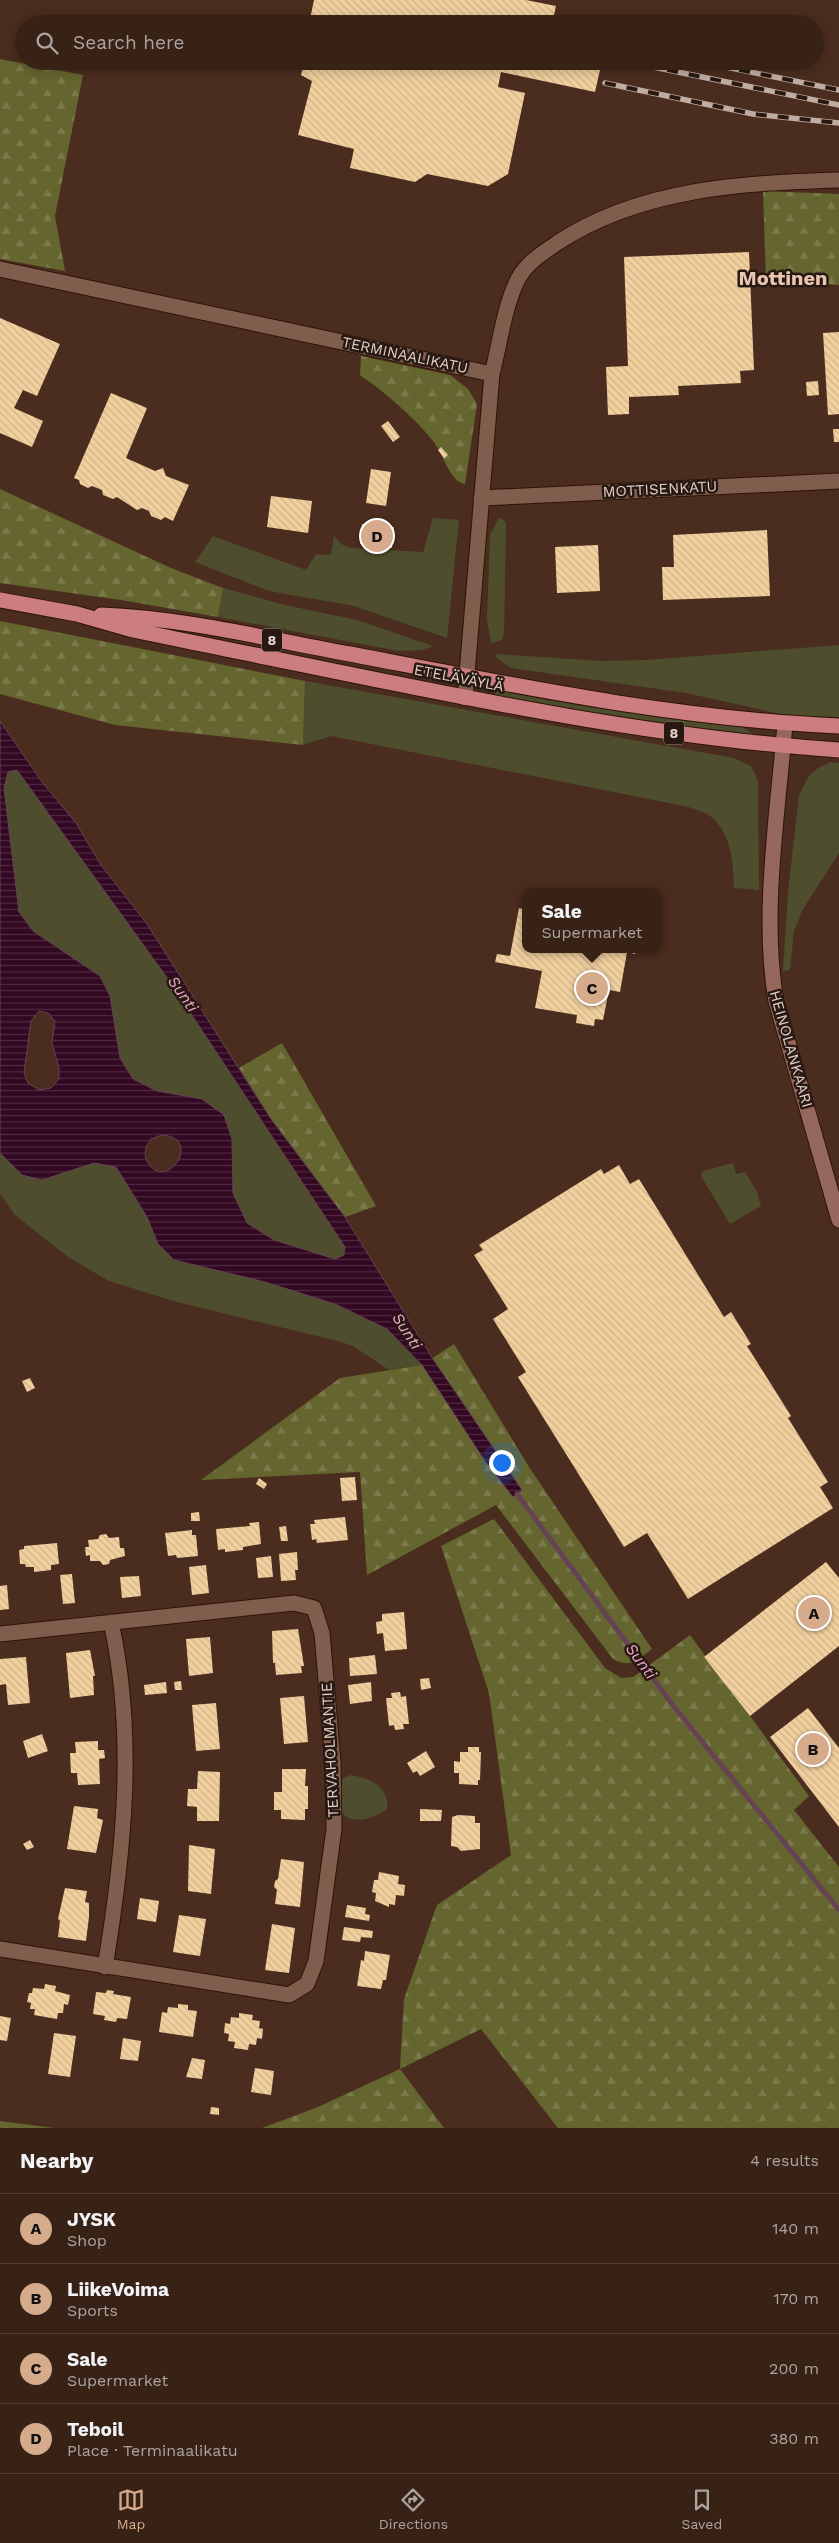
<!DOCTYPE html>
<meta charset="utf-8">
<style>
:root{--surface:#382216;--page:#432f23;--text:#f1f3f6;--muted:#aba4a1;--line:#523f35;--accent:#d6ab8b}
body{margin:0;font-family:"Work Sans",sans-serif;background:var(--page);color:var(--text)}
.you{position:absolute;left:501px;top:1462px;width:18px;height:18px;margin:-12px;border:4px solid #fff;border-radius:50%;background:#1a73e8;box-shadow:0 0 0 8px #1a73e833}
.badge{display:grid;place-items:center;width:32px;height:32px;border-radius:50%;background:var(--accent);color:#111;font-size:16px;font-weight:700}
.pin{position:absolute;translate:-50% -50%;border:2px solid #fff;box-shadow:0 1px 5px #0006}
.popup{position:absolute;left:522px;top:888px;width:140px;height:65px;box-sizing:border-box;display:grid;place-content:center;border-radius:10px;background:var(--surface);filter:drop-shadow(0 1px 4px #0005);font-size:16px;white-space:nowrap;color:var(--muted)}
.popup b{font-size:19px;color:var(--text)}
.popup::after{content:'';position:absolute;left:50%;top:100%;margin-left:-10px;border:10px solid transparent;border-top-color:var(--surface)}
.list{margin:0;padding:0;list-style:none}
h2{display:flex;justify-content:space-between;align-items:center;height:65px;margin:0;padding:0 20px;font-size:21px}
h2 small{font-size:16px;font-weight:400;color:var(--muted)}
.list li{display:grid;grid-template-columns:32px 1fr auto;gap:15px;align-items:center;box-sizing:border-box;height:70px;padding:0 20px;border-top:1px solid var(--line)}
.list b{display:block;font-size:19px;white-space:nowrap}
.list p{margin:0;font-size:16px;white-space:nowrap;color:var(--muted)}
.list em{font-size:16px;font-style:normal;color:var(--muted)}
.icon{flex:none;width:28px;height:28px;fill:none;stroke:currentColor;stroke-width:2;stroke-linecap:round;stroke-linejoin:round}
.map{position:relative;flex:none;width:839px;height:2128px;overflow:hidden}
.search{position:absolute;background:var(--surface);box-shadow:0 2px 12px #0003;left:15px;right:15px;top:15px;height:55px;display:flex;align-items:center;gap:12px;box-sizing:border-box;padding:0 18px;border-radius:28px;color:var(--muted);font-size:19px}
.sheet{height:345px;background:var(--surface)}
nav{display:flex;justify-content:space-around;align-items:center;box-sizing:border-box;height:70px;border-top:1px solid var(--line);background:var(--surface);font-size:14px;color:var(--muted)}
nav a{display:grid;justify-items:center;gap:2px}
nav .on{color:var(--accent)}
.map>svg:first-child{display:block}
.green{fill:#4e4e2e}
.forest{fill:url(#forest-firs)}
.water{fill:url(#water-rules);stroke:#664353;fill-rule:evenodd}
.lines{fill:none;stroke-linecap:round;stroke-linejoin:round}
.stream{stroke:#664353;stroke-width:5}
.building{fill:url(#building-back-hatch)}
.street-casing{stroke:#2f1406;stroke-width:17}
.secondary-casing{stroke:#2f1406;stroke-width:17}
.highway-casing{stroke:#2f1406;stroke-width:17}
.street{stroke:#7f5e4d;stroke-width:15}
.secondary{stroke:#96675c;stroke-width:15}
.highway{stroke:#cb7d80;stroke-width:15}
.rail-casing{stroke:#c1aca1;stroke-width:5.5}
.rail{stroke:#271912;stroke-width:4;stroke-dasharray:11;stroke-linecap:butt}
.labels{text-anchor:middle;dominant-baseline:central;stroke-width:5;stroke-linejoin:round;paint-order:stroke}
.shield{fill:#271912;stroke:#a9988f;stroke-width:1}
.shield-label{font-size:14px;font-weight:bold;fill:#e1cec4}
.street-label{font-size:15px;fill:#e1cec4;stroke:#271912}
.water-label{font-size:16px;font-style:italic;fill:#f2a4cd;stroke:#271912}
.district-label{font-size:20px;font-weight:bold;fill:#eac5b2;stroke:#271912}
</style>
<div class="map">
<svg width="839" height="2128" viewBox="0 0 839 2128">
<defs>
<pattern id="forest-firs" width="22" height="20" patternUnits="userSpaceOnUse" patternTransform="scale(1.25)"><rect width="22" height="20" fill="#65652f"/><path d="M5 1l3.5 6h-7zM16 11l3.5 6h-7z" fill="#7b7a4c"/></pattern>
<pattern id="water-rules" width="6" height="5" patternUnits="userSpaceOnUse" patternTransform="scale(1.25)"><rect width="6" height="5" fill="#320822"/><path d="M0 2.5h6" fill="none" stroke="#4f2b40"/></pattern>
<pattern id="building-back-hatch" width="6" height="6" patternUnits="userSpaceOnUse" patternTransform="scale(1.25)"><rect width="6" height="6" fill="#f1d09e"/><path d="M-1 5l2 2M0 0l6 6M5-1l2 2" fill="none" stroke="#ceb38a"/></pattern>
</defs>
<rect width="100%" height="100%" fill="#4a2d1e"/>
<path class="green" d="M 433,518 L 459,520 L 447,638 L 354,606 L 269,591 L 195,562 L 213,536 L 306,570 L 316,554 L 331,555 L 334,536 L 341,544 L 351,548 L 423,552 Z
M 499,518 L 504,520 L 506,524 L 504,634 L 502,640 L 491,643 L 487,620 L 490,535 Z
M 223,588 L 285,605 L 357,620 L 433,646 L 423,650 L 399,651 L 218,617 Z
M 839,645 L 839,717 L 785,715 L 686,693 L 511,668 L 497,658 L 496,654 L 601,661 L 647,660 Z
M 305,681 L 734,758 L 751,766 L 758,781 L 759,890 L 734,888 C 733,863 732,833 710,816 C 705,812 695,810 689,807 L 331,736 L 303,745 Z
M 494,689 L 742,727 L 753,734 L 742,735 L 554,708 L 499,696 L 494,693 Z
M 831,762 L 839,763 L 839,853 L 803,909 L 794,931 L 790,970 L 783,971 L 788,892 L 799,795 L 809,776 L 818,768 Z
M 18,770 L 168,979 L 345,1247 L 344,1254 L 335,1259 L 274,1240 L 247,1223 L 233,1193 L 232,1139 L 202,1099 L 157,1091 L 133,1079 L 120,1058 L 110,996 L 100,976 L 33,931 L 19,912 L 4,788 L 8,771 Z
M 0,1153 L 22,1175 L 42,1180 L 94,1163 L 116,1167 L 147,1217 L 158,1244 L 174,1260 L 265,1282 L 335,1304 L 387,1329 L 422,1365 L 389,1370 L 353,1346 L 338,1341 L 177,1302 L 109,1281 L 68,1257 L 15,1215 L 0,1194 Z
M 733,1163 L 736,1174 L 745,1172 L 757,1192 L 761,1206 L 730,1224 L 701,1176 L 703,1171 Z
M 350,1775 C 370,1778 390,1787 387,1809 C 374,1819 347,1828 339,1807 C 336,1799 340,1787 342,1779 Z"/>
<path class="forest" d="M 0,59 L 83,75 L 55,216 L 65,271 L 0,259 Z
M 763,191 L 839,194 L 839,285 L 766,280 Z
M 361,356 L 450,375 L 468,389 L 477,404 L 465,484 C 450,482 443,454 434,442 C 413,416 387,394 360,375 Z
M 0,489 L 171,568 L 223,588 L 218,617 L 121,600 L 0,583 Z
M 0,621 L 305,681 L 303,745 L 115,725 L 0,694 Z
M 282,1043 L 376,1206 L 345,1217 L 271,1119 L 239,1068 Z
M 454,1344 L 529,1467 L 652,1649 C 637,1660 631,1669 613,1659 L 496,1505 L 367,1575 L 360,1472 L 201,1480 L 340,1378 L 422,1365 Z
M 494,1519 L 605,1668 L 621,1678 L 633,1677 L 690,1635 L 809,1796 L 794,1810 L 839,1867 L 839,2128 L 558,2128 L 481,2029 L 400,2069 L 444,2128 L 262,2128 L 318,2107 L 400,2069 L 404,1999 L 437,1905 L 511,1855 L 489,1693 L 441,1546 Z
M 0,2121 L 54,2128 L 0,2128 Z"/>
<path class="water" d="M 0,721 L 42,782 L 76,823 L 101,865 L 147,924 L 271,1119 L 345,1217 L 431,1356 L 522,1490 L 513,1497 L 485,1461 L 422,1365 L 387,1329 L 335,1304 L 265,1282 L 174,1260 L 158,1244 L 147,1217 L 116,1167 L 94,1163 L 42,1180 L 22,1175 L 0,1153 ZM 17,770 L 168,979 L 345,1247 L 344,1255 L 335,1259 L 274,1240 L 247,1223 L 233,1193 L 232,1139 L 224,1115 L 202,1099 L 157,1091 L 133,1079 L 120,1058 L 110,996 L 100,976 L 33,931 L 19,912 L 4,788 L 8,772 ZM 39,1011 L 48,1013 L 55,1021 L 52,1043 L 59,1068 L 59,1079 L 51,1088 L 39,1090 L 28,1083 L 24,1073 L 31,1021 ZM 162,1135 C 205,1138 165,1195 147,1161 C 143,1153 146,1146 151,1139 Z"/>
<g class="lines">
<path class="stream" d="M 517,1494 L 675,1708 L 839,1910"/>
</g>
<path class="building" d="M 314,0 L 526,0 L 556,6 L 552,24 L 309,24 Z
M 300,61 L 602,61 L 595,92 L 501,72 L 498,87 L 525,93 L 508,174 L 488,186 L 427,174 L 415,182 L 350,168 L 354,149 L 298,135 L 312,81 L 301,75 L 304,63 Z
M 749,252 L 754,370 L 740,371 L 741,383 L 678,386 L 679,395 L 629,397 L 629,414 L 608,415 L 606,367 L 628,366 L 624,257 Z
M 0,318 L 60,344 L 37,396 L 23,390 L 14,408 L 43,421 L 32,447 L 0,433 Z
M 839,332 L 839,414 L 828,415 L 823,333 Z
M 818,381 L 819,395 L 807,396 L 806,382 Z
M 111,393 L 147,408 L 126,458 L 155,471 L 163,468 L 166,476 L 189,485 L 173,521 L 165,517 L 161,520 L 151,516 L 149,511 L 142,508 L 137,510 L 117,497 L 113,499 L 103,495 L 102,490 L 92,486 L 88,488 L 80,484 L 79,480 L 74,478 Z
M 388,421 L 400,437 L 393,442 L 381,426 Z
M 833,429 L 839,429 L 839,442 L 834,442 Z
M 441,447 L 448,455 L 444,458 L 438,450 Z
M 371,469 L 391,472 L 386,506 L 366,503 Z
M 271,496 L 312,501 L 308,533 L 267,527 Z
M 362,524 L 394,527 L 392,548 L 360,544 Z
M 767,530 L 770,596 L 663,600 L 662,567 L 674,567 L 673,535 Z
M 598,545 L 600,591 L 557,593 L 555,547 Z
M 519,908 L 526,910 L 526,949 L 636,949 L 635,954 L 627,952 L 620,992 L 609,990 L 603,1020 L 595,1019 L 594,1026 L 576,1023 L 577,1015 L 535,1008 L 542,971 L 495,962 L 497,954 L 510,956 Z
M 619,1165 L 630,1184 L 639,1179 L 724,1317 L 731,1312 L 751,1344 L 747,1346 L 791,1416 L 788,1418 L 828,1482 L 820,1487 L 833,1508 L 688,1599 L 647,1533 L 624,1547 L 518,1377 L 526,1372 L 493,1319 L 508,1309 L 474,1255 L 483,1250 L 479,1245 L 601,1169 L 604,1174 Z
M 30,1378 L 35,1388 L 27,1392 L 22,1381 Z
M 355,1477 L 357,1500 L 342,1501 L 340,1478 Z
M 259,1478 L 267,1484 L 264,1489 L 256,1484 Z
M 199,1512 L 200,1521 L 191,1521 L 191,1513 Z
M 345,1517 L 348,1540 L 317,1543 L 316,1539 L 312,1540 L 310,1524 L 315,1524 L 314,1520 Z
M 259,1522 L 261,1544 L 243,1547 L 243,1550 L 225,1552 L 225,1549 L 218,1550 L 216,1529 L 250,1526 L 249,1523 Z
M 286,1526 L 288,1541 L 281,1541 L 279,1527 Z
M 192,1530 L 192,1535 L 196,1535 L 198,1556 L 177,1558 L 176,1555 L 168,1556 L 165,1533 Z
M 106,1534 L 109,1538 L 119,1537 L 120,1548 L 124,1548 L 125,1556 L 110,1560 L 109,1564 L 103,1565 L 100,1561 L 90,1561 L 90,1555 L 86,1556 L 85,1547 L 89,1547 L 88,1540 L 98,1539 L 100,1535 Z
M 57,1543 L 59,1564 L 51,1565 L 51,1570 L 34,1572 L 34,1567 L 26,1567 L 25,1564 L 20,1564 L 19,1550 L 24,1549 L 24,1546 Z
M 297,1552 L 298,1570 L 295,1570 L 296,1580 L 281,1581 L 279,1554 Z
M 271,1556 L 273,1577 L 258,1578 L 256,1558 Z
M 826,1562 L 839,1578 L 839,1646 L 750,1716 L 704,1657 Z
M 206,1565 L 209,1593 L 192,1595 L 189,1567 Z
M 72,1574 L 75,1603 L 63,1604 L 60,1575 Z
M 139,1576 L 141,1596 L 122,1598 L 120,1577 Z
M 7,1585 L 9,1609 L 0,1610 L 0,1586 Z
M 404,1612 L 407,1649 L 385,1651 L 383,1633 L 377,1634 L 376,1622 L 382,1621 L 382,1614 Z
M 298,1629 L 304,1666 L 301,1666 L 302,1673 L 276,1675 L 275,1663 L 273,1663 L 272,1631 Z
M 210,1637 L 213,1673 L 189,1676 L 186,1639 Z
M 90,1650 L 95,1676 L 93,1676 L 94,1695 L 70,1698 L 66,1653 Z
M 375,1655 L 377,1674 L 350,1676 L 349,1658 Z
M 26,1657 L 30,1703 L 8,1705 L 6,1684 L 0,1685 L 0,1659 Z
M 429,1678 L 431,1688 L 421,1690 L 420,1679 Z
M 181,1681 L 182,1690 L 175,1690 L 174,1682 Z
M 166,1682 L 167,1693 L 145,1695 L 144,1685 Z
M 371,1682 L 372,1701 L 350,1704 L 348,1685 Z
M 400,1692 L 401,1697 L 406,1696 L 409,1724 L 403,1724 L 404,1729 L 395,1730 L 394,1725 L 389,1726 L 386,1698 L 392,1698 L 391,1693 Z
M 304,1696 L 308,1742 L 284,1744 L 280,1698 Z
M 216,1703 L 220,1749 L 196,1751 L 192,1705 Z
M 808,1708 L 839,1748 L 839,1827 L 770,1737 Z
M 42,1734 L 48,1751 L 28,1758 L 23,1741 Z
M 98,1741 L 98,1750 L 104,1750 L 105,1758 L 99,1759 L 100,1784 L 78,1785 L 77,1773 L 71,1773 L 70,1753 L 76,1753 L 75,1742 Z
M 468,1747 L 479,1747 L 479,1752 L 481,1752 L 480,1780 L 478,1780 L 478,1785 L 459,1784 L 459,1773 L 454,1773 L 454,1761 L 460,1762 L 460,1752 L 468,1752 Z
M 426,1751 L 435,1767 L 420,1776 L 417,1771 L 413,1773 L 407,1763 Z
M 282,1769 L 306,1769 L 305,1786 L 308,1786 L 308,1809 L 305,1809 L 305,1820 L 281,1819 L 281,1810 L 274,1810 L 274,1792 L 282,1792 Z
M 198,1771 L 220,1772 L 219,1821 L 197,1821 L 197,1807 L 187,1806 L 188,1789 L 197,1789 Z
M 74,1806 L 98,1809 L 97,1818 L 103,1820 L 96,1853 L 67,1849 Z
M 420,1809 L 442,1810 L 441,1821 L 420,1821 Z
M 458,1815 L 475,1816 L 475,1823 L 480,1823 L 480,1849 L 461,1851 L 457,1847 L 451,1846 L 452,1817 Z
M 30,1840 L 34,1847 L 27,1850 L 23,1844 Z
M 189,1845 L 215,1849 L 211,1894 L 188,1891 Z
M 281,1859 L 304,1862 L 300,1907 L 275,1904 L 277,1890 L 274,1887 L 275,1881 L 278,1879 Z
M 379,1872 L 399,1876 L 398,1884 L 405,1885 L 404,1896 L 396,1895 L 395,1905 L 389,1904 L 389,1907 L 375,1901 L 376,1893 L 372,1892 L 374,1880 L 378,1880 Z
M 65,1888 L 87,1891 L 85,1902 L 89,1903 L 89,1917 L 86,1941 L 58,1937 L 60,1921 L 58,1919 Z
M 140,1898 L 159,1901 L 156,1922 L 137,1919 Z
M 347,1905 L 366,1908 L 365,1914 L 370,1915 L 369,1921 L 345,1917 Z
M 179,1915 L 206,1919 L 200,1956 L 173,1952 Z
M 272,1924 L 295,1928 L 289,1973 L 265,1970 Z
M 344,1927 L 373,1931 L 372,1938 L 361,1937 L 360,1942 L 342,1940 Z
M 365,1951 L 390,1955 L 386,1980 L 383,1980 L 381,1989 L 357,1986 L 361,1960 L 364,1961 Z
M 45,1984 L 56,1986 L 55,1991 L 70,1995 L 68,2005 L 64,2004 L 63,2013 L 58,2013 L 57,2019 L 34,2015 L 35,2009 L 30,2009 L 31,2003 L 27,2002 L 29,1993 L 32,1993 L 33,1988 L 44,1989 Z
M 107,1990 L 114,1991 L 113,1994 L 131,1997 L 127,2019 L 117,2018 L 116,2022 L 104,2020 L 105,2016 L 93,2014 L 96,1992 L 106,1993 Z
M 178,2004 L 188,2005 L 188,2010 L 197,2011 L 193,2037 L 159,2032 L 162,2012 L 167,2013 L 168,2007 L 178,2008 Z
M 239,2013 L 253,2015 L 252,2020 L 260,2021 L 259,2028 L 263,2029 L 262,2039 L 257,2038 L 256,2045 L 249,2044 L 248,2050 L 234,2048 L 235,2042 L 228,2041 L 229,2034 L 224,2033 L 225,2023 L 230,2024 L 231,2017 L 239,2018 Z
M 0,2016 L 11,2018 L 7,2041 L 0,2040 Z
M 54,2033 L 76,2036 L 70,2077 L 48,2074 Z
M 123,2038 L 141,2041 L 138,2061 L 120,2059 Z
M 192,2058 L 205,2060 L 202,2079 L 186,2077 Z
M 255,2068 L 274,2071 L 271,2095 L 251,2092 Z
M 211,2107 L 219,2108 L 219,2115 L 210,2114 Z"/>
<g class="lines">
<g class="street-casing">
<path id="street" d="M 0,269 L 492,374 L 465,698
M 492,374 C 500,343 504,307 518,279 C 527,262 543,253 557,243 C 641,188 742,183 839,180
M 481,498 L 839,481
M 0,1634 L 294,1603 L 314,1608 L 322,1633 L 333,1763 L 334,1829 L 316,1961 L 307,1984 L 289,1995 L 0,1949
M 105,1967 C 124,1853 136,1736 111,1622"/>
</g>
<g class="secondary-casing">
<path id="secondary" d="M 785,724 C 778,812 761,914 776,1001 L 839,1220"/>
</g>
<g class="highway-casing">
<path id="highway" d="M 0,600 L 77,614 L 133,630 L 186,641 C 402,684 618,735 839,750
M 101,615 C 184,618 268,639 350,654 C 512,685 674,719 839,726"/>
</g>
<use href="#street" class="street"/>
<use href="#secondary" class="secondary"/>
<use href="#highway" class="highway"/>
<g class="rail-casing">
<path id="rail" d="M 624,61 L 839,105
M 696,61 L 839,90
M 605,83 L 753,114 L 839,123"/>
</g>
<use href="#rail" class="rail"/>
</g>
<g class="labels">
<g class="shield">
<rect x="262" y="628.5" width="20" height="23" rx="4"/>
<rect x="664" y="721.5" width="20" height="23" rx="4"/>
</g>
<g class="shield-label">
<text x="272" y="640">8</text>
<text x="674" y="733">8</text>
</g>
<g class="street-label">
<text transform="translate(405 355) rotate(12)">TERMINAALIKATU</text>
<text transform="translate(660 489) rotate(-3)">MOTTISENKATU</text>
<text transform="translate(459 678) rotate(11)">ETELÄVÄYLÄ</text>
<text transform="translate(791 1049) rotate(74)">HEINOLANKAARI</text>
<text transform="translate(330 1750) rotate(-93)">TERVAHOLMANTIE</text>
</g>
<g class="water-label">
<text transform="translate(183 994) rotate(55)">Sunti</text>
<text transform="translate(407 1331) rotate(57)">Sunti</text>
<text transform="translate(641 1661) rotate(53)">Sunti</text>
</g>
<g class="district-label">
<text x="783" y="278">Mottinen</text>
</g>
</g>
</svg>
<div class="you"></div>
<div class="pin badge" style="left:814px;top:1613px">A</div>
<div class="pin badge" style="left:813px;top:1749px">B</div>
<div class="pin badge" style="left:592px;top:988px">C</div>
<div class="popup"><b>Sale</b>Supermarket</div>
<div class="pin badge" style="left:377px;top:536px">D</div>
<div class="search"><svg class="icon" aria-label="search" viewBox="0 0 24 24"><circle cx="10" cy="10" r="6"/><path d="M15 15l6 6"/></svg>Search here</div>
</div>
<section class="sheet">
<h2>Nearby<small>4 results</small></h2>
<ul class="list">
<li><span class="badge">A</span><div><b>JYSK</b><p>Shop</p></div><em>140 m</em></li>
<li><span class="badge">B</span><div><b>LiikeVoima</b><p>Sports</p></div><em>170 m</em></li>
<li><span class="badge">C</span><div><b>Sale</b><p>Supermarket</p></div><em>200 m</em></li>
<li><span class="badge">D</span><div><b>Teboil</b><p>Place · Terminaalikatu</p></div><em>380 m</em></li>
</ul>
</section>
<nav>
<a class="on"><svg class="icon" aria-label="map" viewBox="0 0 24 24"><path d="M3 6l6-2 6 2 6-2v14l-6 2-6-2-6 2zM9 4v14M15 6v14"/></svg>Map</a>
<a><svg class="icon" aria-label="directions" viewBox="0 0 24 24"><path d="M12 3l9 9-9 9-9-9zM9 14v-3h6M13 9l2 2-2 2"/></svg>Directions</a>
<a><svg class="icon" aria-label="saved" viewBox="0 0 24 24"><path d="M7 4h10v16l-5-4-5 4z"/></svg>Saved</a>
</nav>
